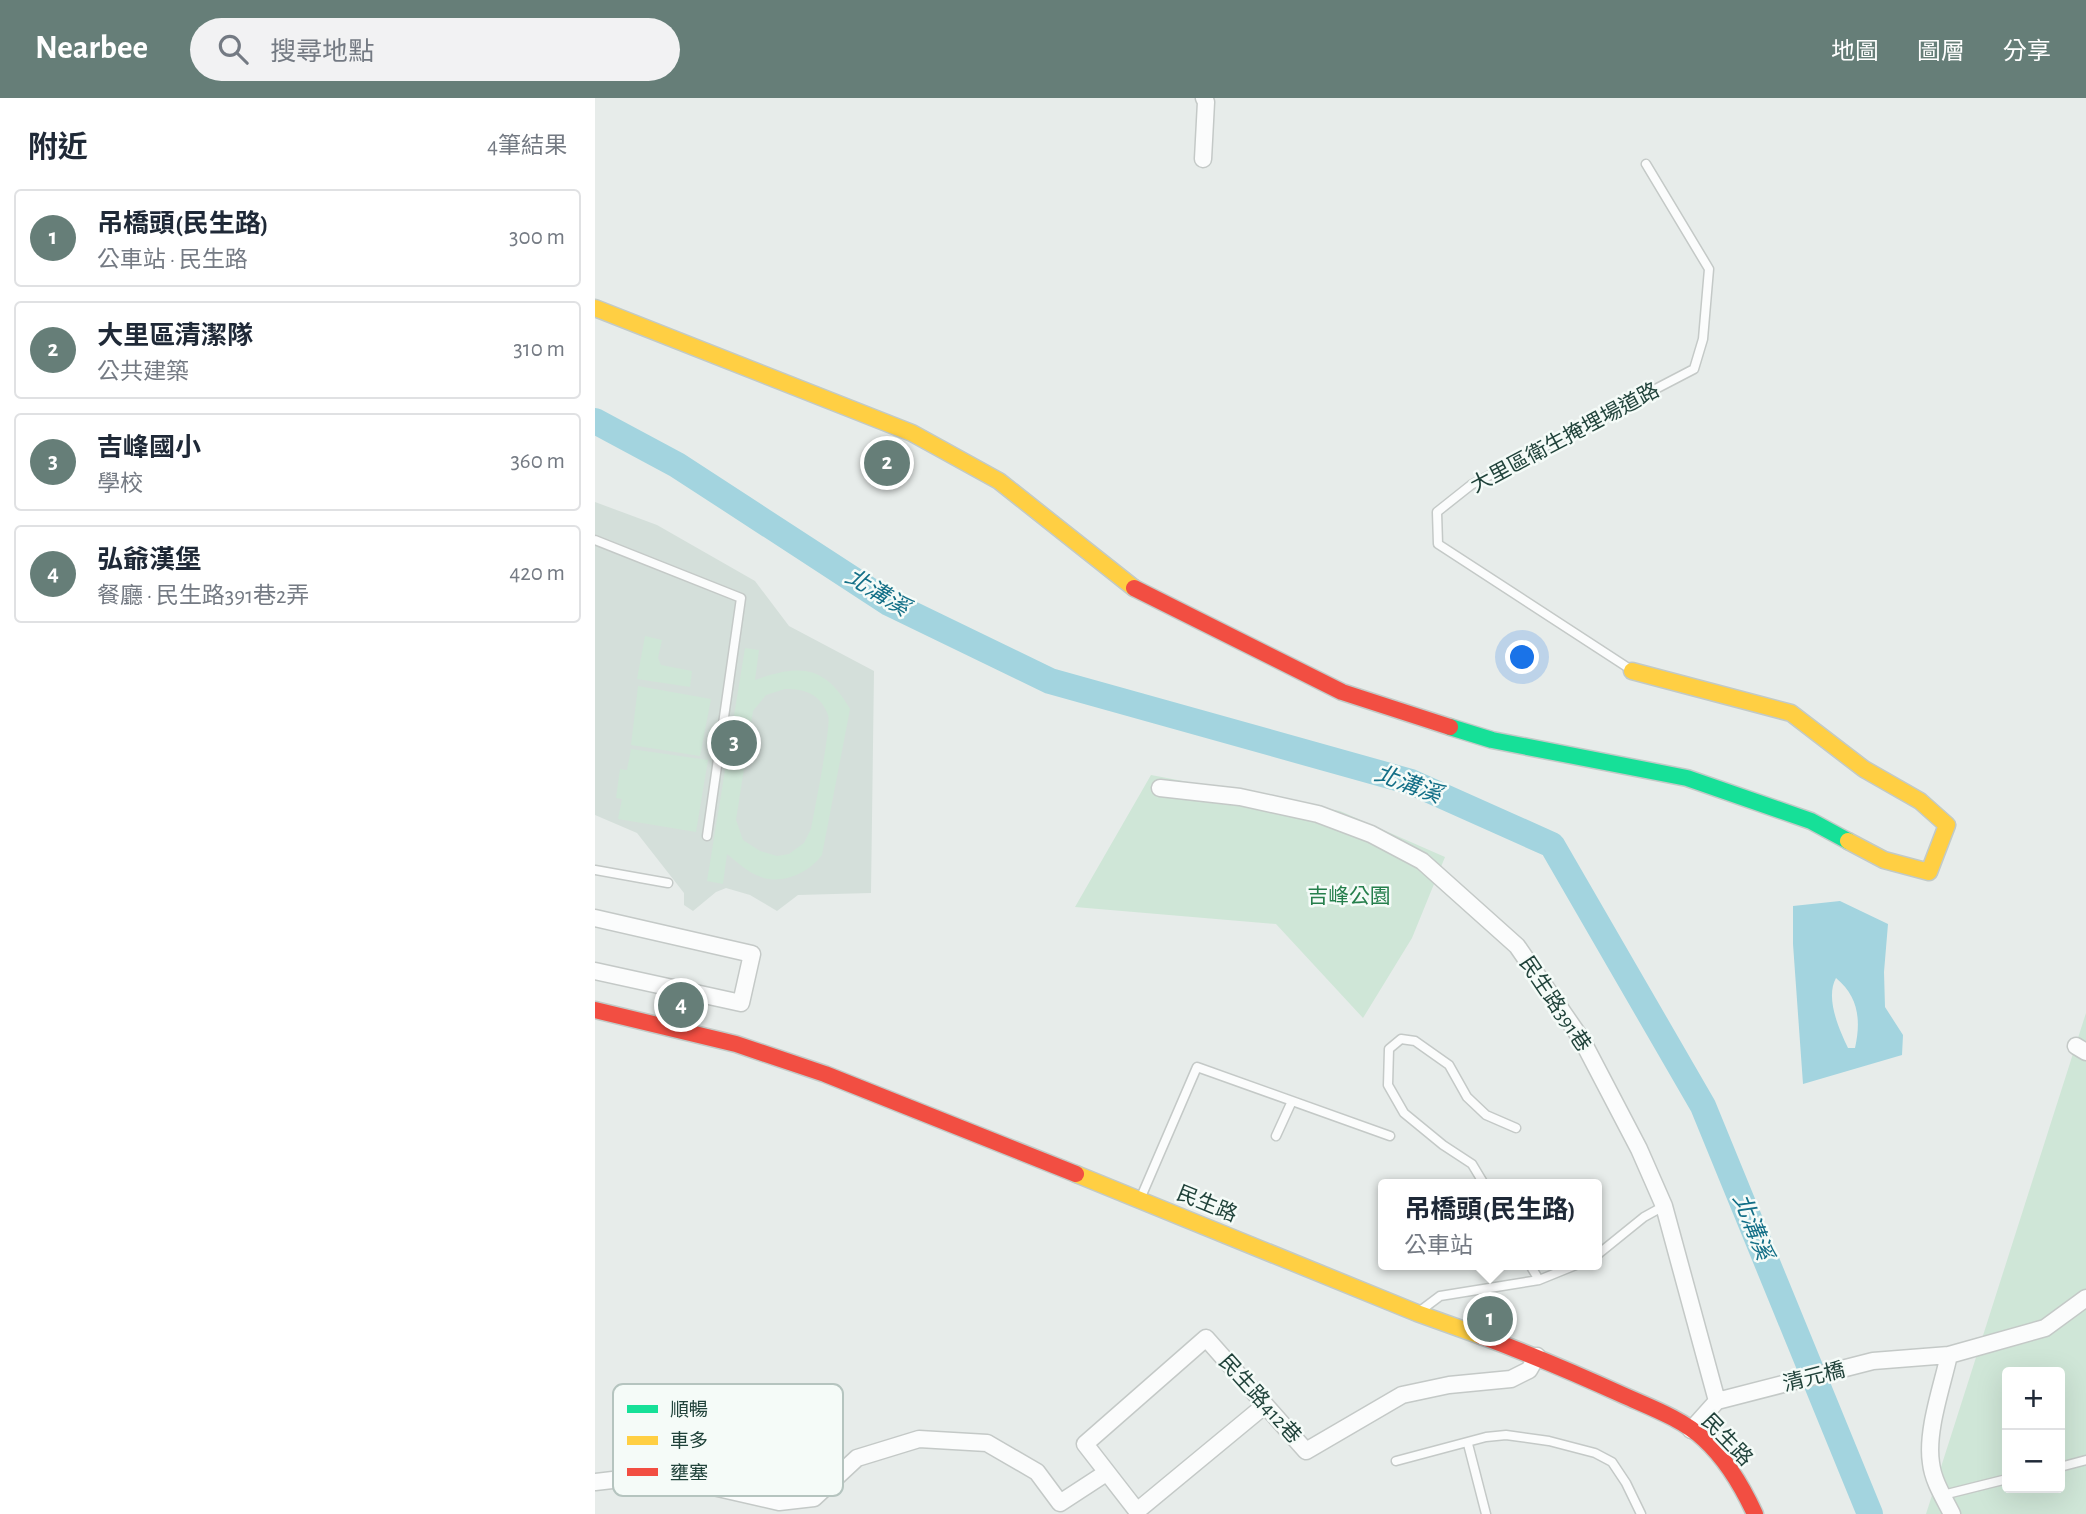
<!DOCTYPE html>
<html lang="zh-TW">
<meta charset="utf-8">
<style>
:root{--surface:#fff;--page:#f2f2f3;--text:#1f2937;--muted:#747a83;--line:#e0e1e3;--accent:#667e78}
body{margin:0;font-family:"Alegreya Sans","Noto Sans TC",sans-serif;background:var(--page);color:var(--text)}
.controls{position:absolute;right:21px;bottom:21px;display:grid;overflow:hidden;border-radius:7px;box-shadow:0 7px 28px #0002}
.controls button{width:63px;height:63px;display:grid;place-items:center;padding:0;border:0;border-bottom:2px solid var(--line);background:var(--surface);color:var(--text);font:35px sans-serif}
.you{position:absolute;left:928px;top:560px;width:24px;height:24px;margin:-18px;border:5px solid #fff;border-radius:50%;background:#1a73e8;box-shadow:0 0 0 10px #1a73e833}
.badge{display:grid;place-items:center;width:46px;height:46px;border-radius:50%;background:var(--accent);color:#fff;font-size:23px;font-weight:700}
.pin{position:absolute;translate:-50% -50%;border:4px solid #fff;box-shadow:0 2px 7px #0006}
.popup{position:absolute;left:783px;top:1081px;width:224px;height:91px;box-sizing:border-box;display:grid;place-content:center;border-radius:7px;background:var(--surface);filter:drop-shadow(0 2px 5px #0005);font-size:23px;white-space:nowrap;color:var(--muted)}
.popup b{font-size:26px;color:var(--text)}
.popup::after{content:'';position:absolute;left:50%;top:100%;margin-left:-14px;border:14px solid transparent;border-top-color:var(--surface)}
.list{margin:0;padding:0;list-style:none}
h2{display:flex;justify-content:space-between;align-items:center;height:91px;margin:0;padding:0 28px;font-size:30px}
h2 small{font-size:23px;font-weight:400;color:var(--muted)}
.list li{display:grid;grid-template-columns:46px 1fr auto;gap:21px;align-items:center;box-sizing:border-box;height:98px;margin:0 14px 14px;padding:0 14px;border:2px solid var(--line);border-radius:7px}
.list b{display:block;font-size:26px;white-space:nowrap}
.list p{margin:0;font-size:23px;white-space:nowrap;color:var(--muted)}
.list em{font-size:23px;font-style:normal;color:var(--muted)}
.icon{flex:none;width:38px;height:38px;fill:none;stroke:currentColor;stroke-width:2;stroke-linecap:round;stroke-linejoin:round}
.map{position:relative;flex:none;width:1491px;height:1416px;overflow:hidden}
header{display:flex;align-items:center;gap:42px;box-sizing:border-box;height:98px;padding:0 35px;background:var(--accent);color:#fff}
header strong{font-size:33px}
nav{display:flex;gap:38px;margin-inline-start:auto;font-size:24px}
.search{width:490px;height:63px;background:var(--page);display:flex;align-items:center;gap:18px;box-sizing:border-box;padding:0 24px;border-radius:38px;color:var(--muted);font-size:26px}
main{display:flex}
aside{flex:1;background:var(--surface)}
.map>svg:first-child{display:block}
.built{fill:#d4dfda}
.green{fill:#cfe6d7;fill-rule:evenodd}
.water{fill:#a3d4df;fill-rule:evenodd}
.lines{fill:none;stroke-linecap:round;stroke-linejoin:round}
.river{stroke:#a3d4df;stroke-width:26}
.lane-casing{stroke:#c4c9c7;stroke-width:11}
.street-casing{stroke:#c4c9c7;stroke-width:19}
.fast-casing{stroke:#c2cac7;stroke-width:19}
.slow-casing{stroke:#c2cac7;stroke-width:19}
.jam-casing{stroke:#c2cac7;stroke-width:19}
.lane{stroke:#fbfcfc;stroke-width:8}
.street{stroke:#fbfcfc;stroke-width:16}
.fast{stroke:#16e098;stroke-width:16}
.slow{stroke:#ffcf43;stroke-width:16}
.jam{stroke:#f24e42;stroke-width:16}
.labels{text-anchor:middle;dominant-baseline:central;stroke-width:5;stroke-linejoin:round;paint-order:stroke}
.street-label{font-size:21px;fill:#21433b;stroke:#f5fbf8}
.park-label{font-size:21px;fill:#267f4c;stroke:#f5fbf8}
.water-label{font-size:23px;font-style:italic;fill:#136f87;stroke:#f5fbf8}
.key{fill:#f5fbf8;stroke:#b5c4bf;stroke-width:2}
.key-label{font-size:19px;fill:#21433b}
</style>
<header>
<strong>Nearbee</strong>
<div class="search"><svg class="icon" aria-label="search" viewBox="0 0 24 24"><circle cx="10" cy="10" r="6"/><path d="M15 15l6 6"/></svg>搜尋地點</div>
<nav><a>地圖</a><a>圖層</a><a>分享</a></nav>
</header>
<main>
<aside>
<h2>附近<small>4筆結果</small></h2>
<ul class="list">
<li><span class="badge">1</span><div><b>吊橋頭(民生路)</b><p>公車站 · 民生路</p></div><em>300 m</em></li>
<li><span class="badge">2</span><div><b>大里區清潔隊</b><p>公共建築</p></div><em>310 m</em></li>
<li><span class="badge">3</span><div><b>吉峰國小</b><p>學校</p></div><em>360 m</em></li>
<li><span class="badge">4</span><div><b>弘爺漢堡</b><p>餐廳 · 民生路391巷2弄</p></div><em>420 m</em></li>
</ul>
</aside>
<div class="map">
<svg width="1491" height="1416" viewBox="0 0 1491 1416">
<rect width="100%" height="100%" fill="#e7ecea"/>
<path class="built" d="M 0,404 L 62,427 L 160,483 L 194,528 L 279,573 L 276,795 L 203,797 L 182,813 L 155,797 L 131,790 L 121,794 L 98,813 L 89,807 L 89,795 L 42,735 L 0,717 Z"/>
<path class="green" d="M 50,538 L 67,542 L 63,560 L 66,567 L 97,573 L 95,589 L 42,581 Z
M 150,550 L 164,552 L 160,582 C 205,566 230,567 255,611 L 227,757 C 212,777 183,789 159,776 C 149,771 141,763 132,756 L 128,786 L 112,783 ZM 190,591 C 211,591 225,596 233,617 C 237,626 219,714 216,731 L 209,745 L 194,756 L 182,758 L 165,753 L 148,742 L 141,722 L 158,613 L 171,597 Z
M 43,588 L 116,601 L 105,658 L 36,647 Z
M 36,651 L 113,662 L 101,734 L 23,721 L 27,701 L 21,700 L 25,671 L 32,672 Z
M 556,677 L 745,713 L 850,759 L 817,840 L 768,920 L 681,826 L 480,809 Z
M 1491,915 L 1491,1416 L 1331,1416 ZM 1412,1274 L 1465,1274 L 1465,1390 L 1412,1390 Z"/>
<path class="water" d="M 1245,803 L 1293,826 L 1289,874 L 1290,909 L 1308,937 L 1307,957 L 1208,986 L 1198,846 L 1198,808 ZM 1241,880 C 1264,899 1266,923 1260,950 L 1253,950 C 1244,931 1230,900 1241,880 Z"/>
<g class="lines">
<path class="river" d="M 0,323 L 82,367 L 294,505 L 455,583 L 816,684 L 957,747 L 1108,1008 L 1275,1416"/>
<g class="lane-casing">
<path id="lane" d="M 0,442 L 146,500 L 112,738
M 1035,571 L 843,446 L 842,414 L 876,387 L 1099,271 L 1108,241 L 1114,171 L 1051,66
M 0,772 L 73,785
M 681,1038 L 697,1003
M 889,1086 L 877,1066 L 848,1047 L 809,1015 L 793,987 L 794,951 L 806,941 L 820,943 L 854,967 L 872,999 L 891,1017 L 921,1030
M 546,1099 L 602,969 L 795,1038
M 1002,1157 L 1049,1119 L 1069,1108
M 935,1167 L 944,1182
M 825,1213 L 845,1198 L 944,1182 L 981,1167
M 873,1346 L 891,1416
M 801,1363 L 891,1339 L 911,1337 L 954,1343 L 1000,1355 L 1017,1364 L 1031,1385 L 1046,1416
M 1465,1369 L 1491,1362
M 1348,1397 L 1412,1381"/>
</g>
<g class="street-casing">
<path id="street" d="M 608,61 L 611,4 L 609,0
M 565,690 L 645,699 L 723,716 L 776,736 L 827,763 L 922,848 L 987,942 L 1044,1051 L 1069,1108 L 1122,1303 L 1096,1332
M 0,820 L 157,856 L 146,905 L 0,873
M 1481,948 L 1491,954
M 1354,1257 C 1347,1289 1331,1333 1336,1365 C 1338,1383 1349,1400 1357,1416
M 1122,1303 L 1278,1263 L 1354,1257 L 1450,1230 L 1491,1200
M 669,1308 L 542,1413 L 490,1346 L 611,1240 L 711,1353 L 807,1297 L 854,1287 L 916,1281 L 934,1272 L 942,1258
M 0,1384 L 43,1379 L 114,1388 L 184,1404 L 219,1400 L 262,1360 L 324,1341 L 392,1345 L 442,1374 L 465,1405 L 511,1375"/>
</g>
<g class="fast-casing">
<path id="fast" d="M 855,629 L 897,642 L 1092,680 L 1216,723 L 1253,743"/>
</g>
<g class="slow-casing">
<path id="slow" d="M 0,210 L 317,335 L 404,383 L 539,490
M 1037,573 L 1196,615 L 1269,671 L 1325,703 L 1352,727 L 1334,774 L 1289,762 L 1253,743
M 481,1076 L 822,1215 L 886,1238"/>
</g>
<g class="jam-casing">
<path id="jam" d="M 539,490 L 747,594 L 855,629
M 0,912 L 141,946 L 230,976 L 481,1076
M 886,1238 C 935,1256 982,1276 1030,1298 C 1057,1310 1087,1321 1109,1341 C 1132,1362 1147,1388 1160,1416"/>
</g>
<use href="#lane" class="lane"/>
<use href="#street" class="street"/>
<use href="#fast" class="fast"/>
<use href="#slow" class="slow"/>
<use href="#jam" class="jam"/>
</g>
<g class="labels">
<g class="street-label">
<text transform="translate(970 340) rotate(-28)">大里區衛生掩埋場道路</text>
<text transform="translate(960 906) rotate(56)">民生路391巷</text>
<text transform="translate(612 1106) rotate(22)">民生路</text>
<text transform="translate(1219 1279) rotate(-14)">清元橋</text>
<text transform="translate(665 1301) rotate(48)">民生路412巷</text>
<text transform="translate(1132 1342) rotate(46)">民生路</text>
</g>
<g class="park-label">
<text x="754" y="798">吉峰公園</text>
</g>
<g class="water-label">
<text transform="translate(282 495) rotate(31)">北溝溪</text>
<text transform="translate(813 687) rotate(20)">北溝溪</text>
<text transform="translate(1157 1129) rotate(68)">北溝溪</text>
</g>
</g>
<rect x="18" y="1286" width="230" height="112" rx="10" class="key"/>
<rect x="32" y="1307" width="31" height="8" fill="#16e098"/>
<rect x="32" y="1338" width="31" height="9" fill="#ffcf43"/>
<rect x="32" y="1370" width="31" height="8" fill="#f24e42"/>
<g class="key-label">
<text x="75" y="1318">順暢</text>
<text x="75" y="1349">車多</text>
<text x="75" y="1381">壅塞</text>
</g>
</svg>
<div class="controls">
<button>+</button>
<button>−</button>
</div>
<div class="you"></div>
<div class="pin badge" style="left:895px;top:1221px">1</div>
<div class="popup"><b>吊橋頭(民生路)</b>公車站</div>
<div class="pin badge" style="left:292px;top:365px">2</div>
<div class="pin badge" style="left:139px;top:645px">3</div>
<div class="pin badge" style="left:86px;top:907px">4</div>
</div>
</main>
